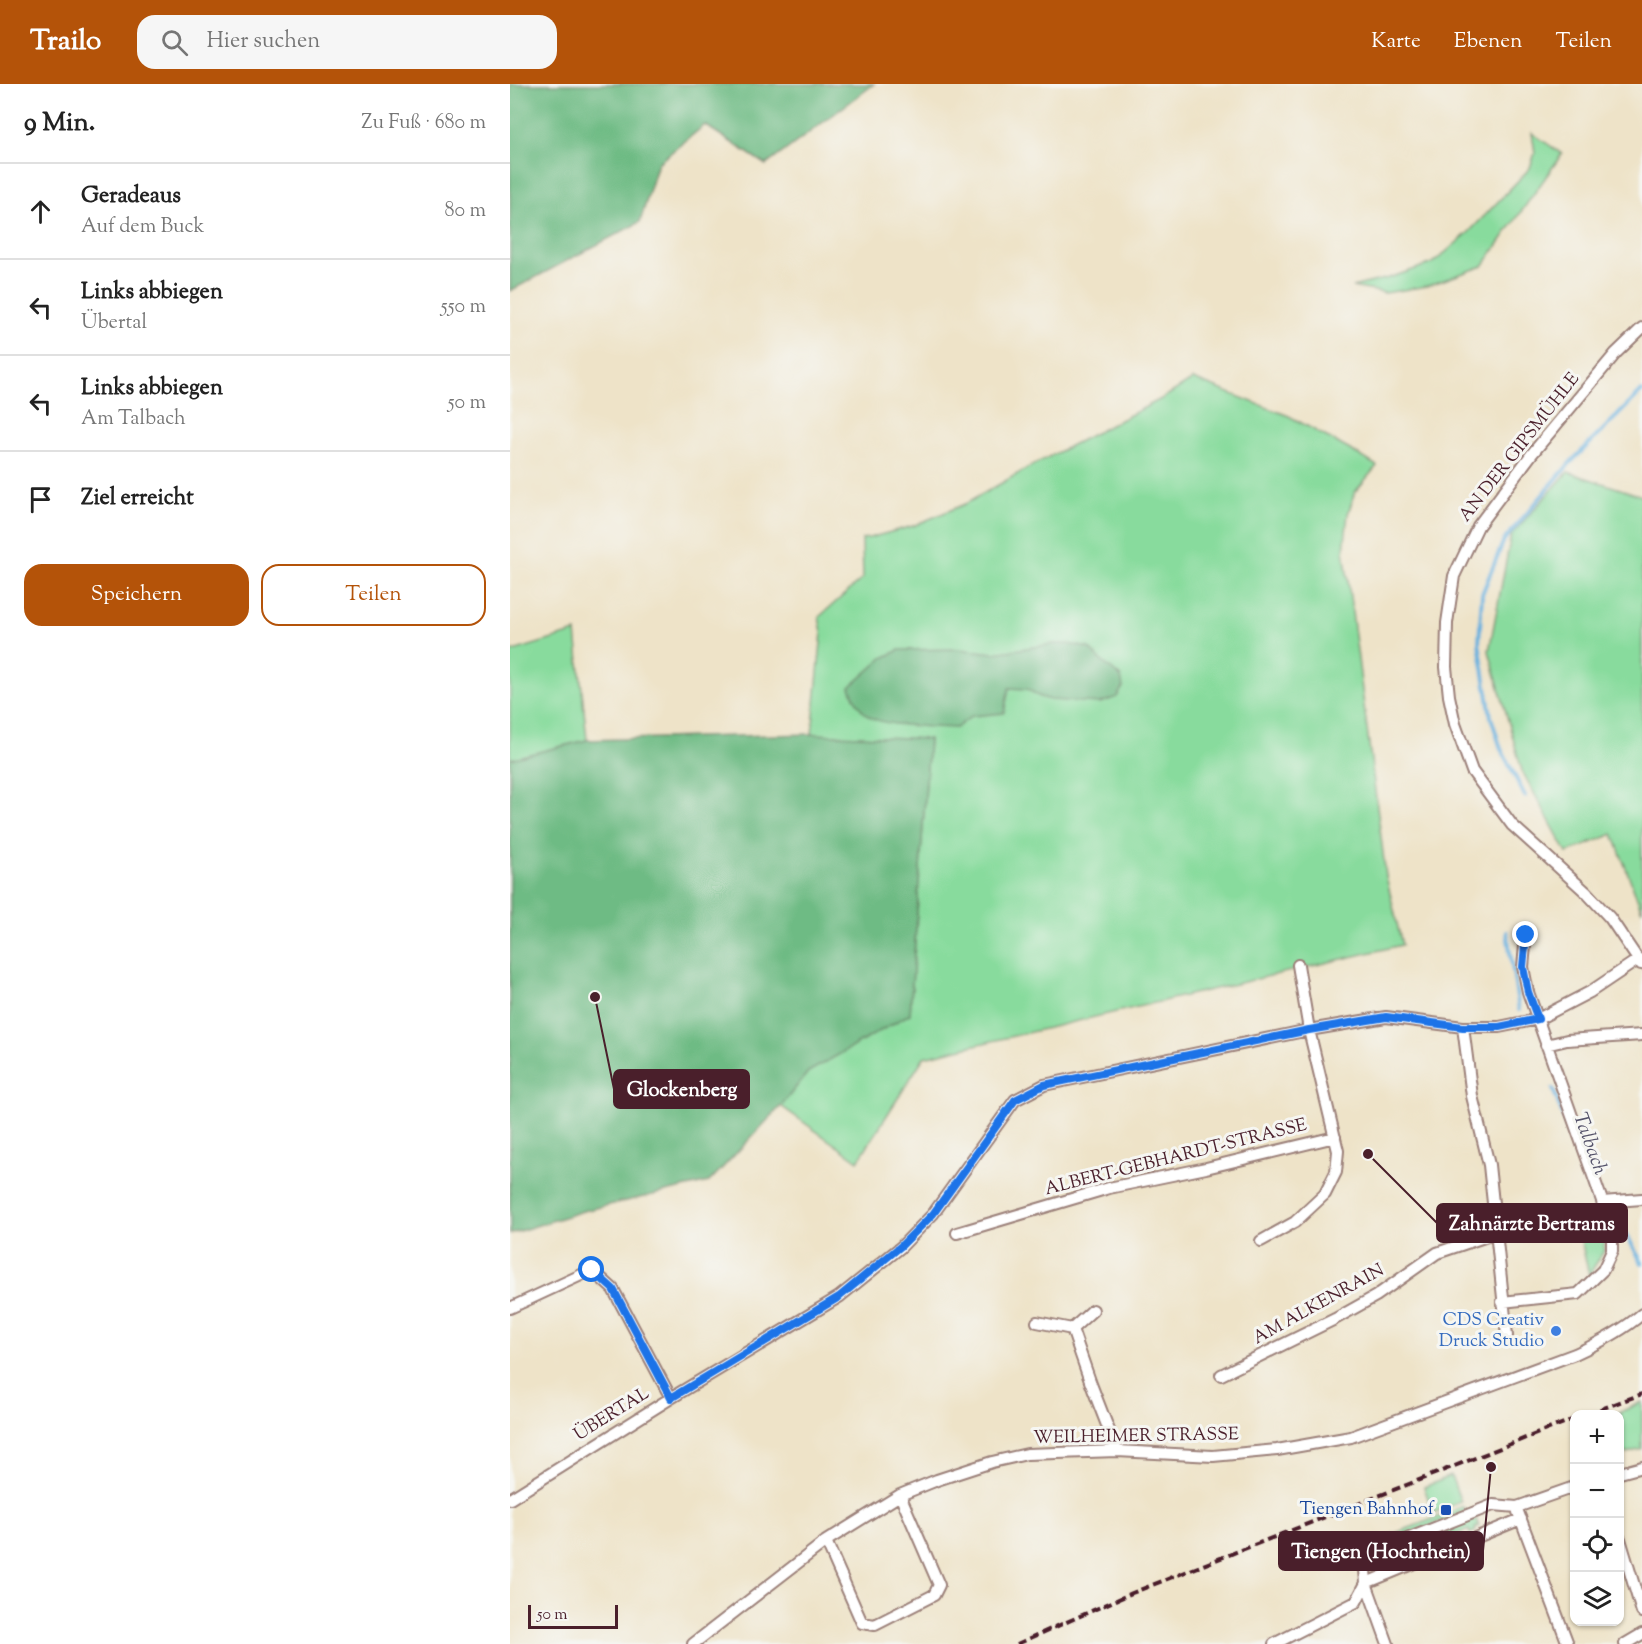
<!DOCTYPE html>
<html lang="de">
<meta charset="utf-8">
<style>
:root{--surface:#fff;--page:#f6f6f6;--text:#222;--muted:#767676;--line:#e0e0e0;--accent:#b45309}
body{margin:0;font-family:"Sorts Mill Goudy",serif;background:var(--page);color:var(--text)}
.controls{position:absolute;right:18px;bottom:18px;display:grid;overflow:hidden;border-radius:12px;box-shadow:0 2px 4px #0004}
.controls button{width:54px;height:54px;display:grid;place-items:center;padding:0;border:0;border-bottom:2px solid var(--line);background:var(--surface);color:var(--text);font:30px sans-serif}
.scale{position:absolute;left:18px;bottom:15px;width:90px;box-sizing:border-box;padding-left:6px;border:3px solid #4a1f2b;border-top:0;font-size:16px;line-height:21px;white-space:nowrap;color:#4a1f2b;-webkit-text-stroke:4px #f6f6f2;paint-order:stroke}
.stop{position:absolute;width:18px;height:18px;margin:-14px;border:4px solid #1a73e8;border-radius:50%;background:#fff}
.stop.end{background:#1a73e8;border-color:#fff;box-shadow:0 2px 6px #0008}
.list{margin:0;padding:0;list-style:none}
h2{display:flex;justify-content:space-between;align-items:center;height:78px;margin:0;padding:0 24px;font-size:26px}
h2 small{font-size:20px;font-weight:400;color:var(--muted)}
.list li{display:grid;grid-template-columns:39px 1fr auto;gap:18px;align-items:center;box-sizing:border-box;height:96px;padding:0 24px;border-top:2px solid var(--line)}
.list b{display:block;font-size:22px;white-space:nowrap}
.list p{margin:0;font-size:20px;white-space:nowrap;color:var(--muted)}
.list em{font-size:20px;font-style:normal;color:var(--muted)}
.actions{display:flex;gap:12px;padding:18px 24px}
.actions a{flex:1;padding:14px 0;border:2px solid var(--accent);border-radius:18px;text-align:center;font-size:21px;color:var(--accent)}
.actions .main{background:var(--accent);color:#fff}
.icon{flex:none;width:33px;height:33px;fill:none;stroke:currentColor;stroke-width:2;stroke-linecap:round;stroke-linejoin:round}
.map{position:relative;flex:none;width:1132px;height:1560px;overflow:hidden}
header{display:flex;align-items:center;gap:36px;box-sizing:border-box;height:84px;padding:0 30px;background:var(--accent);color:#fff}
header strong{font-size:28px}
nav{display:flex;gap:33px;margin-inline-start:auto;font-size:21px}
.search{width:420px;height:54px;background:var(--page);display:flex;align-items:center;gap:15px;box-sizing:border-box;padding:0 21px;border-radius:18px;color:var(--muted);font-size:22px}
main{display:flex}
aside{flex:1;background:var(--surface)}
.map>svg:first-child{display:block}
.green{fill:#88db9d;stroke:#697d64;stroke-width:1.5}
.forest{fill:#6ebb84;stroke:#5c6d58;stroke-width:1.5}
.lines{fill:none;stroke-linecap:round;stroke-linejoin:round}
.stream{stroke:#66b0de;stroke-width:4}
.street-casing{stroke:#9c817a;stroke-width:14}
.street{stroke:#fff;stroke-width:10}
.rail{stroke:#4a1f2b;stroke-width:4;stroke-dasharray:9 4.5;stroke-linecap:butt}
.route{stroke:#1a73e8;stroke-width:8}
.shop-dot{fill:#3f7fe0;stroke:#f6f6f2;stroke-width:2}
.transit-dot{fill:#1a4fb4;stroke:#f6f6f2;stroke-width:2}
.labels{text-anchor:middle;dominant-baseline:central;stroke-width:6;stroke-linejoin:round;paint-order:stroke}
.street-label{font-size:18px;fill:#4a1f2b;stroke:#f6f6f2}
.shop-label{font-size:18px;fill:#366cbe;stroke:#f6f6f2;text-anchor:end}
.transit-label{font-size:18px;fill:#164399;stroke:#f6f6f2;text-anchor:end}
.water-label{font-size:20px;font-style:italic;fill:#54526a;stroke:#f6f6f2}
.leader{fill:none;stroke:#4a1f2b;stroke-width:2}
.callout-dot{fill:#4a1f2b;stroke:#f6f6f2;stroke-width:2}
.callout{fill:#4a1f2b;stroke:#4a1f2b;stroke-width:2}
.callout-label{font-size:20px;text-anchor:middle;font-weight:bold;fill:#fff}
</style>
<header>
<strong>Trailo</strong>
<div class="search"><svg class="icon" aria-label="search" viewBox="0 0 24 24"><circle cx="10" cy="10" r="6"/><path d="M15 15l6 6"/></svg>Hier suchen</div>
<nav><a>Karte</a><a>Ebenen</a><a>Teilen</a></nav>
</header>
<main>
<aside>
<h2>9 Min.<small>Zu Fuß · 680 m</small></h2>
<ul class="list">
<li><svg class="icon" aria-label="ahead" viewBox="0 0 24 24"><path d="M12 20V5M6 11l6-6 6 6"/></svg><div><b>Geradeaus</b><p>Auf dem Buck</p></div><em>80 m</em></li>
<li><svg class="icon" aria-label="left" viewBox="0 0 24 24"><path d="M17 20v-9H6M10 6l-5 5 5 5"/></svg><div><b>Links abbiegen</b><p>Übertal</p></div><em>550 m</em></li>
<li><svg class="icon" aria-label="left" viewBox="0 0 24 24"><path d="M17 20v-9H6M10 6l-5 5 5 5"/></svg><div><b>Links abbiegen</b><p>Am Talbach</p></div><em>50 m</em></li>
<li><svg class="icon" aria-label="arrive" viewBox="0 0 24 24"><path d="M6 21V4h12l-3 4 3 4H6"/></svg><div><b>Ziel erreicht</b></div></li>
</ul>
<div class="actions"><a class="main">Speichern</a><a>Teilen</a></div>
</aside>
<div class="map">
<svg width="1132" height="1560" viewBox="0 0 1132 1560">
<rect width="100%" height="100%" fill="#f6f6f2"/>
<filter id="ink" filterUnits="userSpaceOnUse"><feTurbulence type="fractalNoise" baseFrequency=".0167" numOctaves="2"/><feDisplacementMap in="SourceGraphic" scale="12" xChannelSelector="R" yChannelSelector="G"/><feConvolveMatrix kernelMatrix="1 2 1 2 8 2 1 2 1" color-interpolation-filters="sRGB"/></filter>
<filter id="wash" filterUnits="userSpaceOnUse"><feTurbulence type="fractalNoise" baseFrequency=".008" numOctaves="4" result="noise"/><feDisplacementMap in="SourceGraphic" scale="24" xChannelSelector="R" yChannelSelector="G"/><feGaussianBlur stdDeviation="1.35" result="paint"/><feColorMatrix in="noise" values="0 0 0 0 0 0 0 0 0 0 0 0 0 0 0 0 0 1.4 0 .05"/><feComposite in="paint" operator="in"/></filter>
<g filter="url(#wash)">
<rect width="100%" height="100%" fill="#eee3c8"/>
<path class="green" d="M 1022,49 L 1052,70 L 973,182 L 917,202 L 875,209 L 842,203 L 879,194 L 923,179 L 959,148 L 1020,84 L 1025,69 Z
M 683,295 L 779,332 L 849,371 L 867,382 L 845,408 L 838,430 L 834,466 L 876,792 L 892,861 L 414,973 L 348,1077 L 271,1022 L 298,988 L 400,929 L 419,656 L 302,650 L 312,548 L 309,533 L 353,494 L 352,455 L 359,454 L 403,442 L 457,419 L 523,381 L 653,314 Z
M 1058,388 L 1132,412 L 1132,827 L 1103,750 L 1057,769 L 1012,687 L 979,567 L 1001,451 Z
M 66,548 L 77,656 L 0,675 L 0,568 Z
M 1095,1151 L 1094,1167 L 1079,1191 L 1071,1156 Z
M 1132,1318 L 1132,1365 L 1110,1371 L 1110,1330 L 1106,1330 Z
M 941,1392 L 951,1418 L 923,1429 L 914,1403 Z
M 954,1423 L 955,1428 L 851,1468 L 849,1463 Z
M 966,1435 L 969,1442 L 965,1444 L 966,1447 L 960,1450 L 959,1446 L 937,1454 L 939,1459 L 935,1461 L 932,1456 L 876,1479 L 873,1472 Z"/>
<path class="forest" d="M 0,0 L 364,0 L 256,81 L 195,41 L 148,79 L 130,138 L 0,207 Z
M 543,560 L 559,560 L 579,564 L 588,574 L 611,593 L 613,603 L 607,613 L 591,619 L 541,616 L 530,613 L 517,605 L 499,604 L 494,629 L 462,632 L 446,644 C 426,643 372,643 357,631 C 348,623 344,614 340,603 L 373,574 L 389,566 L 449,565 L 484,569 Z
M 302,650 L 419,655 L 400,930 L 298,988 L 271,1022 L 199,1098 L 73,1127 L 0,1150 L 0,675 L 77,656 Z"/>
<g class="lines">
<path class="stream" d="M 1015,712 L 991,665 L 981,633 L 969,559 L 972,510 L 994,456 L 1060,379 L 1132,307
M 997,848 L 1009,926
M 1043,1005 L 1087,1125
M 1108,1135 L 1132,1179"/>
</g>
</g>
<g filter="url(#ink)">
<g class="lines">
<g class="street-casing">
<path id="street" d="M 1131,880 L 1100,834 L 1076,808 L 1002,741 L 962,687 L 945,640 L 939,612 L 936,583 L 937,539 L 944,492 L 968,442 L 1021,371 L 1106,269 L 1132,244
M 953,943 L 962,1012 L 979,1081 L 997,1252
M 1036,961 L 1057,956 L 1132,951
M 1092,1118 L 1132,1115
M 447,1149 L 599,1104 L 696,1084 L 825,1053
M 751,1157 L 785,1138 L 815,1110 L 826,1088 L 828,1067 L 799,946 L 788,881
M 992,1218 L 1068,1210 L 1093,1186 L 1102,1167 L 1102,1145 L 1018,908 L 1013,883 L 1016,851
M 0,1224 L 82,1186 L 103,1205 L 161,1314
M 583,1226 L 562,1245 L 581,1300 L 607,1367
M 527,1238 L 562,1245
M 711,1291 L 825,1235 L 866,1212 L 927,1169 L 986,1149
M 1110,1389 L 1132,1383
M 0,1415 L 161,1314 L 329,1213 L 391,1163 L 423,1130 L 505,1016 L 534,1001 L 799,946 L 876,933 L 953,943 L 989,943 L 1028,935 L 1080,908 L 1129,875
M 1008,1428 L 1058,1560
M 1110,1455 L 1132,1528
M 316,1457 L 352,1539 L 365,1541 L 424,1511 L 429,1501 L 390,1411
M 856,1499 L 1011,1435
M 856,1499 L 878,1560
M 183,1560 L 316,1457 L 390,1411 L 427,1396 L 482,1378 L 517,1370 L 607,1367 L 703,1372 L 767,1366 L 841,1353 L 1065,1270 C 1089,1259 1112,1247 1132,1230
M 764,1560 L 846,1518 L 856,1499 L 854,1472 L 983,1421 L 1007,1423 L 1064,1403
M 1115,1560 L 1132,1550"/>
</g>
<use href="#street" class="street"/>
<path class="rail" d="M 1077,1330 L 1132,1310
M 507,1560 L 622,1509 L 1064,1335"/>
</g>
</g>
<g class="lines" filter="url(#ink)">
<path class="route" d="M 82,1186 L 103,1205 L 161,1314 L 329,1213 L 391,1162 L 423,1130 L 505,1016 L 534,1001 L 799,946 L 876,933 L 953,943 L 989,943 L 1028,935 L 1018,908 L 1013,883 L 1016,851"/>
</g>
<circle class="shop-dot" cx="1046" cy="1247" r="6"/>
<rect class="transit-dot" x="930" y="1420" width="12" height="12" rx="3"/>
<g class="labels">
<g class="street-label">
<text transform="translate(1010 364) rotate(-52)">AN DER GIPSMÜHLE</text>
<text transform="translate(666 1074) rotate(-14)">ALBERT-GEBHARDT-STRASSE</text>
<text transform="translate(809 1221) rotate(-29)">AM ALKENRAIN</text>
<text transform="translate(102 1331) rotate(-32)">ÜBERTAL</text>
<text transform="translate(626 1353) rotate(-1)">WEILHEIMER STRASSE</text>
</g>
<g class="shop-label">
<text x="1034" y="1237">CDS Creativ<tspan x="1034" dy="21">Druck Studio</tspan></text>
</g>
<g class="transit-label">
<text x="924" y="1426">Tiengen Bahnhof</text>
</g>
<g class="water-label">
<text transform="translate(1079 1060) rotate(70)">Talbach</text>
</g>
</g>
<path class="leader" d="M85 913L104 1005M858 1070L927 1139M981 1383L973 1467"/>
<g class="callout-dot">
<circle cx="85" cy="913" r="6"/>
<circle cx="858" cy="1070" r="6"/>
<circle cx="981" cy="1383" r="6"/>
</g>
<g class="callout">
<rect x="104" y="986" width="135" height="38" rx="6"/>
<rect x="927" y="1120" width="190" height="38" rx="6"/>
<rect x="769" y="1448" width="204" height="38" rx="6"/>
</g>
<g class="callout-label">
<text x="172" y="1012">Glockenberg</text>
<text x="1022" y="1146">Zahnärzte Bertrams</text>
<text x="871" y="1474">Tiengen (Hochrhein)</text>
</g>
</svg>
<div class="controls">
<button>+</button>
<button>−</button>
<button><svg class="icon" aria-label="locate" viewBox="0 0 24 24"><circle cx="12" cy="12" r="6"/><path d="M12 2v4M12 18v4M2 12h4M18 12h4"/></svg></button>
<button><svg class="icon" aria-label="layers" viewBox="0 0 24 24"><path d="M12 4l9 5-9 5-9-5zM3 14l9 5 9-5"/></svg></button>
</div>
<div class="scale">50 m</div>
<div class="stop" style="left:82px;top:1186px"></div>
<div class="stop end" style="left:1016px;top:851px"></div>
</div>
</main>
